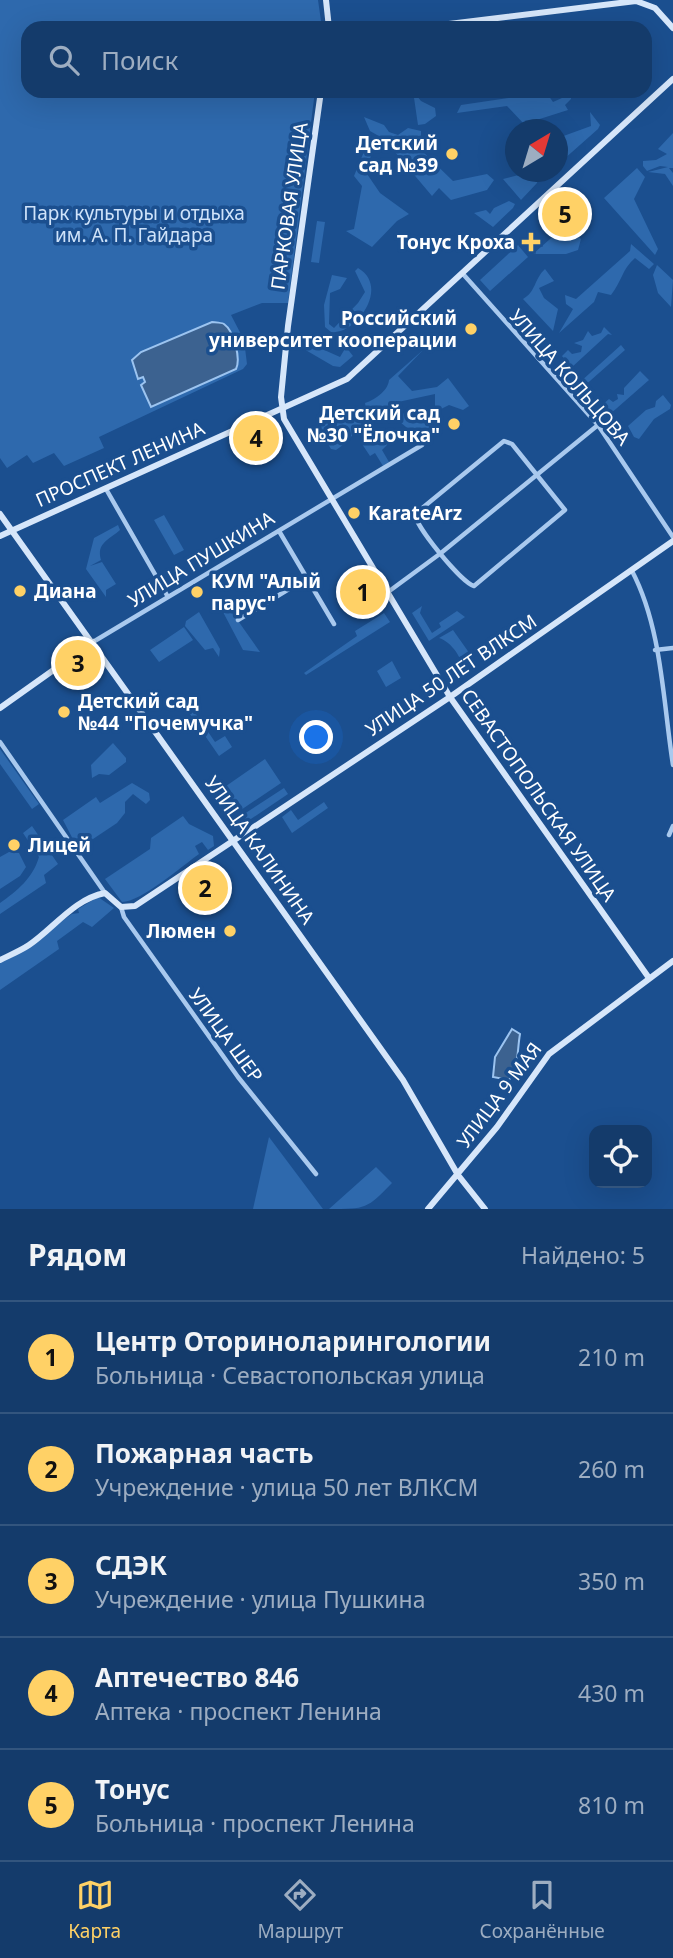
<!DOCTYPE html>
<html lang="ru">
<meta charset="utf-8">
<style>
:root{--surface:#143b6b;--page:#1d4271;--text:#f1f3f6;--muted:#9dadc1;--line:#33557e;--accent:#ffd166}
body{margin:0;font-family:"Noto Sans",sans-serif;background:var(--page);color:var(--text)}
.controls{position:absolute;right:21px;bottom:21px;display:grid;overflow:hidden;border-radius:14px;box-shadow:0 7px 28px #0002}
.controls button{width:63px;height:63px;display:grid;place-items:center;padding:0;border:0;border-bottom:2px solid var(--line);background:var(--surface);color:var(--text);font:35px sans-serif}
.compass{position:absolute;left:505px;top:119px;width:63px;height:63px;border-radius:50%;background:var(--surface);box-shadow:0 7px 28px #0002;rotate:38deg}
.you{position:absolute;left:317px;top:738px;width:24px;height:24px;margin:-18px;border:5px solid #fff;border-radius:50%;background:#1a73e8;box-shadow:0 0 0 10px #1a73e833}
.badge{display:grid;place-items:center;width:46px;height:46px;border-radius:50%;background:var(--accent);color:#111;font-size:23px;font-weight:700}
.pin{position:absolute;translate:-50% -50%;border:4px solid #fff;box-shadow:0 2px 7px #0006}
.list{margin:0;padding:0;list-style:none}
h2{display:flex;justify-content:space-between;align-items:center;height:91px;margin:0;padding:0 28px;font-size:30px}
h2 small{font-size:23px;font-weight:400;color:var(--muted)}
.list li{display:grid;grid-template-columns:46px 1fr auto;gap:21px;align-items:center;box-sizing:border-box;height:112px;padding:0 28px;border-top:2px solid var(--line)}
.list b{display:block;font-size:26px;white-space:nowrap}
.list p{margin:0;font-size:23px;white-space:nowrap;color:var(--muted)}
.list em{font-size:23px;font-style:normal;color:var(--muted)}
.icon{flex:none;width:38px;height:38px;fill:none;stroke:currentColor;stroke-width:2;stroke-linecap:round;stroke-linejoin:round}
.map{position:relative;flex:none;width:673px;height:1209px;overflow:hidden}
.search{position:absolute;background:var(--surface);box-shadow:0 7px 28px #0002;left:21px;right:21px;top:21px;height:77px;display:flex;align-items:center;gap:18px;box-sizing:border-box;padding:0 24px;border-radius:21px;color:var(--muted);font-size:26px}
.sheet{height:651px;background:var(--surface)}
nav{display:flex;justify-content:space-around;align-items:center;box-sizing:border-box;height:98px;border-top:2px solid var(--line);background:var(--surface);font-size:19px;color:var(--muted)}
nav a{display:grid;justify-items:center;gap:4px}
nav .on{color:var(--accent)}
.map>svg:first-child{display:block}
.green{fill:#2e69ad;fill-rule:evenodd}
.water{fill:#3c6290;stroke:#9cc4f0;stroke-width:2}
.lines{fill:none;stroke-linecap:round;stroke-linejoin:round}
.street{stroke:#a9c9ee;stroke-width:4.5}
.secondary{stroke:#d6e6fa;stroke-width:6}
.poi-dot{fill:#ffd166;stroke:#1b4f8f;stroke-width:2.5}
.labels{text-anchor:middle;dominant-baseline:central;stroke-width:7;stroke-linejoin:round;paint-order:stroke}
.poi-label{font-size:19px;font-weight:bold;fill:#fff;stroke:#1b4f8f;text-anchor:end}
.street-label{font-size:19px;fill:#fff;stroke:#1b4f8f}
.park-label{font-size:19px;fill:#cfe3fa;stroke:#1b4f8f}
</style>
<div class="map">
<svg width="673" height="1209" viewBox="0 0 673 1209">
<rect width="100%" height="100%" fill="#1b4f8f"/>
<path class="green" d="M 0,0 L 318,0 L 322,28 L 28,28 L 28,91 L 315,91 L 288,303 L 262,303 L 231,315 L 244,340 L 247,364 L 243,369 L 99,437 L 104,448 L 64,466 L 54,453 L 33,463 L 27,455 L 7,468 L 0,458 Z
M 413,91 L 421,101 L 435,108 L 436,116 L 425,124 L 418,125 Z
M 534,91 L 546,92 L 553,102 L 571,94 L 571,99 L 565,105 L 568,110 L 524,124 L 507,106 L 457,113 L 461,105 L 516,97 Z
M 590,112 L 600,125 L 598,129 L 563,160 L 560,160 L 558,138 L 591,126 Z
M 364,117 L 384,125 L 389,132 L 398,135 L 408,128 L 421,131 L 421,150 L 453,181 L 487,174 L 494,180 L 487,190 L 451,200 L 439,188 L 432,196 L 384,139 L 370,131 Z
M 673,133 L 673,168 L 669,168 L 673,173 L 673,186 L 665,174 L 648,172 L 668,167 L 660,166 L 647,171 L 643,166 L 643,161 L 656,160 L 667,154 L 658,149 Z
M 370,137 L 378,139 L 365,171 L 380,193 L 409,214 L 397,221 L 372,247 L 346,231 L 354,229 L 362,186 L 354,176 Z
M 637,168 L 645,177 L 634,199 L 658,249 L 655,255 L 604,198 Z
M 530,172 L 551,172 L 538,177 L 537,183 L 521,200 L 503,179 Z
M 509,201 L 515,204 L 513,208 L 493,227 L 474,213 L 486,210 L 490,214 L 494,208 Z
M 583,210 L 584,217 L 572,231 L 581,239 L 578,250 L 566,254 L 533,254 Z
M 317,221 L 325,222 L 319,263 L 311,262 Z
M 631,244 L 654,264 L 649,269 L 635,258 C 622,269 622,281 611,295 L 598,292 L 594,302 L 559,333 L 573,309 L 566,304 L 565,295 L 576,299 L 630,251 Z
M 518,245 L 528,257 L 490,291 L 480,280 Z
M 657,265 L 673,280 L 671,307 L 658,293 L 653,275 Z
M 358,268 C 391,287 355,336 331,332 L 325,327 L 324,305 L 332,275 L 347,278 L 340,289 L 330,293 L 329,324 L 334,328 L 358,303 L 365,292 L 355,271 Z
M 545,269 L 554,281 L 539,288 L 544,298 L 558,309 L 553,331 L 523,299 C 536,292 534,279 545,269 Z
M 604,327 L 612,335 L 608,334 L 571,368 L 562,356 L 568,350 L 572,354 L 581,352 L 582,346 L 574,343 L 583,340 L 588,331 L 592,336 L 601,333 Z
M 304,341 L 340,357 L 346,347 L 353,356 L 340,367 L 333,366 L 297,345 Z
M 621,345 L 625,350 L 582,388 L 579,383 Z
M 423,350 L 398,376 L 412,391 L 437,387 L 448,378 L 469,406 L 463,410 L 449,405 L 439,410 L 433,429 L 424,442 L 400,422 L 400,414 L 374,414 L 366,409 L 365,403 C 372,401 388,392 389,380 ZM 435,394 L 435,409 L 400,414 L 398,402 Z
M 640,371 L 649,380 L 609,415 L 602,405 L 609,399 L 613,402 L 618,399 L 617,394 L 624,395 L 624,388 Z
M 663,395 L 671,405 L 670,409 L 654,419 L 639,439 L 634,437 L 628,426 L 646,410 L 655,407 L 656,401 Z
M 360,409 L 367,418 C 353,431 355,437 336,450 L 331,449 L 318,427 Z
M 391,429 L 396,436 L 382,450 L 389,462 L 383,466 L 375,453 L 370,456 L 362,444 Z
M 164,515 L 184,550 L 174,555 L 154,520 Z
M 118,525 L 120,530 C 109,540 96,543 101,560 L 90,566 L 102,562 L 116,584 L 106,590 L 106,597 L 86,569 L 94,538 Z
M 422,606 L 420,613 L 432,633 L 441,627 L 439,623 L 457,611 L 465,617 L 429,641 L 412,613 Z
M 229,608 L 260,652 L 243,650 L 223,612 Z
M 199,612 L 220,649 L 219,657 L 213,648 L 205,650 L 185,626 L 186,621 Z
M 384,613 L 390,622 L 306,675 L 304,673 L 357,636 L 355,631 Z
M 184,627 L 193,640 L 159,662 L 150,650 Z
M 453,630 L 477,664 L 463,673 C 464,660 452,642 439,638 Z
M 392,661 L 401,678 L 386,687 L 377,671 Z
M 194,711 L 215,742 L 225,736 L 232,747 L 219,756 L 190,714 Z
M 113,743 L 126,758 L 126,762 L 109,775 L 99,774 L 92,778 L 91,765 Z
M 0,749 L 39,804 L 32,809 L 0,764 Z
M 265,759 L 281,783 L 232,816 L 216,793 Z
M 132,783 L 149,793 L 150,800 L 146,804 L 133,794 L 125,802 L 125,813 L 117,823 L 78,849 L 63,820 L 96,797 L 100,803 Z
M 284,788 L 288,794 L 239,827 L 235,820 Z
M 324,802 L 328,808 L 292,833 L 282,817 L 291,810 L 298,820 Z
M 183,816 L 189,824 L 213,836 L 214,846 L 208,850 L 202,842 L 195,846 L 199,854 C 182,866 141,902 122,902 L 105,879 L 150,849 L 151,838 Z
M 32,826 L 58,864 L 44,875 L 46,883 L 0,914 L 0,903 C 17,891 33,878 39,857 L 23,833 Z
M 9,852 L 19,853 L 26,867 L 20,876 L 0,889 L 0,857 Z
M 98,897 L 114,908 L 92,927 L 83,922 L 57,941 L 59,949 L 0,990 L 0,963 L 72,914 L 79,913 L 78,909 Z
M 269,1137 L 323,1209 L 253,1209 Z
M 376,1167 L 392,1183 C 367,1209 366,1209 329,1209 Z"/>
<path class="water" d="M 212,322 C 214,322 223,323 224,324 C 234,331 241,359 236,369 L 151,407 L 141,385 L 145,382 L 143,377 L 138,379 L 132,360 L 141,352 Z
M 512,1029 L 520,1034 C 517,1051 519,1066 509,1080 L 493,1077 L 495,1057 Z"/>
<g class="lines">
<path class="street" d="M 463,274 L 598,425 L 673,537
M 504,441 L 512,444 L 565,510 L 474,586 C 461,582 415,526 415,514 Z
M 106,489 L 168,597
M 279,531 L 334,624
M 632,571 C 662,628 663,702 673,765
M 388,592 L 441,553 L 598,425
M 238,620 L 307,578
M 93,642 L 422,445
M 655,650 L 673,648
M 0,742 L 105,893
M 669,835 L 673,826
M 121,907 L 124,917 L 238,1077 L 316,1174"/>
<path class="secondary" d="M 326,0 L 329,28
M 416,28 L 636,1 L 655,8 L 673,28
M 321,91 L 288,326 L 281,397 L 284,419 L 450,697 L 649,978
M 0,514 L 403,1080 L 458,1175 L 485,1209
M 0,536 L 347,379 L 673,79
M 0,708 L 93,642
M 0,960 C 10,955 20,951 29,945 C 54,928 74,899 105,893 L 121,907 L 135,906 L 450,697 L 673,541
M 428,1209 L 497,1127 L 549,1054 L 673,961"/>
</g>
<g class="poi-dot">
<circle cx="452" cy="154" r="7"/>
<path d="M527.5 231.5h7v7h7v7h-7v7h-7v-7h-7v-7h7z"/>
<circle cx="471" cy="329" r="7"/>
<circle cx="454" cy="424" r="7"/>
<circle cx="354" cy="513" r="7"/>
<circle cx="20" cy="591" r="7"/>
<circle cx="197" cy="592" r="7"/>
<circle cx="64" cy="712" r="7"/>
<circle cx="14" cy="845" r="7"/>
<circle cx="230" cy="931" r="7"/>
</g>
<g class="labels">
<g class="poi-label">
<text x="438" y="143">Детский<tspan x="438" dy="22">сад №39</tspan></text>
<text x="515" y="242">Тонус Кроха</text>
<text x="457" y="318">Российский<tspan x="457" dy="22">университет кооперации</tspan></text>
<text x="440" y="413">Детский сад<tspan x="440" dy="22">№30 "Ёлочка"</tspan></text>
<text x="368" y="513" text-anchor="start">KarateArz</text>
<text x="211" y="581" text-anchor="start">КУМ "Алый<tspan x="211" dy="22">парус"</tspan></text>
<text x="34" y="591" text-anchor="start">Диана</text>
<text x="78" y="701" text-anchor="start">Детский сад<tspan x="78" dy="22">№44 "Почемучка"</tspan></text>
<text x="28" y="845" text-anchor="start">Лицей</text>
<text x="216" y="931">Люмен</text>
</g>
<g class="street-label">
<text transform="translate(289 206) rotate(-82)">ПАРКОВАЯ УЛИЦА</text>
<text transform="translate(570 377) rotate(49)">УЛИЦА КОЛЬЦОВА</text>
<text transform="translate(120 464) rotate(-24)">ПРОСПЕКТ ЛЕНИНА</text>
<text transform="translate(201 559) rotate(-31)">УЛИЦА ПУШКИНА</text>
<text transform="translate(451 675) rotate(-34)">УЛИЦА 50 ЛЕТ ВЛКСМ</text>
<text transform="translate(539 795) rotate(55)">СЕВАСТОПОЛЬСКАЯ УЛИЦА</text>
<text transform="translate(260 850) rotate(55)">УЛИЦА КАЛИНИНА</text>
<text transform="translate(226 1035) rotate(54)">УЛИЦА ШЕР</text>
<text transform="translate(499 1095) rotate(-53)">УЛИЦА 9 МАЯ</text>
</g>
<g class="park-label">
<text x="134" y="213">Парк культуры и отдыха<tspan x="134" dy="22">им. А. П. Гайдара</tspan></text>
</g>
</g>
</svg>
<div class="controls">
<button><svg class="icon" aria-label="locate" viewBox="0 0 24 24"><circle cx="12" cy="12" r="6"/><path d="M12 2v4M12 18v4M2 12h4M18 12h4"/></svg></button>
</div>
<svg class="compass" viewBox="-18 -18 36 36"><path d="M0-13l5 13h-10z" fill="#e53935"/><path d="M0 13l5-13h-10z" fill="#9dadc1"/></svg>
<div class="you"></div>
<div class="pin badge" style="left:363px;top:592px">1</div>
<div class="pin badge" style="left:205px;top:888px">2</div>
<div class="pin badge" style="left:78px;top:663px">3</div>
<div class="pin badge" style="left:256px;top:438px">4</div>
<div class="pin badge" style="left:565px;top:214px">5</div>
<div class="search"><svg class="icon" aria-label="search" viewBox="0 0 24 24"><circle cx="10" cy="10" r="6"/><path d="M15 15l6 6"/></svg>Поиск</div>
</div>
<section class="sheet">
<h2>Рядом<small>Найдено: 5</small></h2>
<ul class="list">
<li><span class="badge">1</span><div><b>Центр Оториноларингологии</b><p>Больница · Севастопольская улица</p></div><em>210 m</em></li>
<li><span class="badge">2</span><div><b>Пожарная часть</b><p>Учреждение · улица 50 лет ВЛКСМ</p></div><em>260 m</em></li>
<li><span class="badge">3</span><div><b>СДЭК</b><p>Учреждение · улица Пушкина</p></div><em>350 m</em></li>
<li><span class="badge">4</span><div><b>Аптечество 846</b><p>Аптека · проспект Ленина</p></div><em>430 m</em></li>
<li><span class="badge">5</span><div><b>Тонус</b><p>Больница · проспект Ленина</p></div><em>810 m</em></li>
</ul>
</section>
<nav>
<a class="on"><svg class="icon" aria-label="map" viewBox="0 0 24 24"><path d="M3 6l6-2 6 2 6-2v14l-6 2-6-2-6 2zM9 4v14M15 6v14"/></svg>Карта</a>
<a><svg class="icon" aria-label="directions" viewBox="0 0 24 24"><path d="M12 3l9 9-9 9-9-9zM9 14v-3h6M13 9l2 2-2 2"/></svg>Маршрут</a>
<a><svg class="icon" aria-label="saved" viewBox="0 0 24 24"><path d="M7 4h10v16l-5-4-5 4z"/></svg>Сохранённые</a>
</nav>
